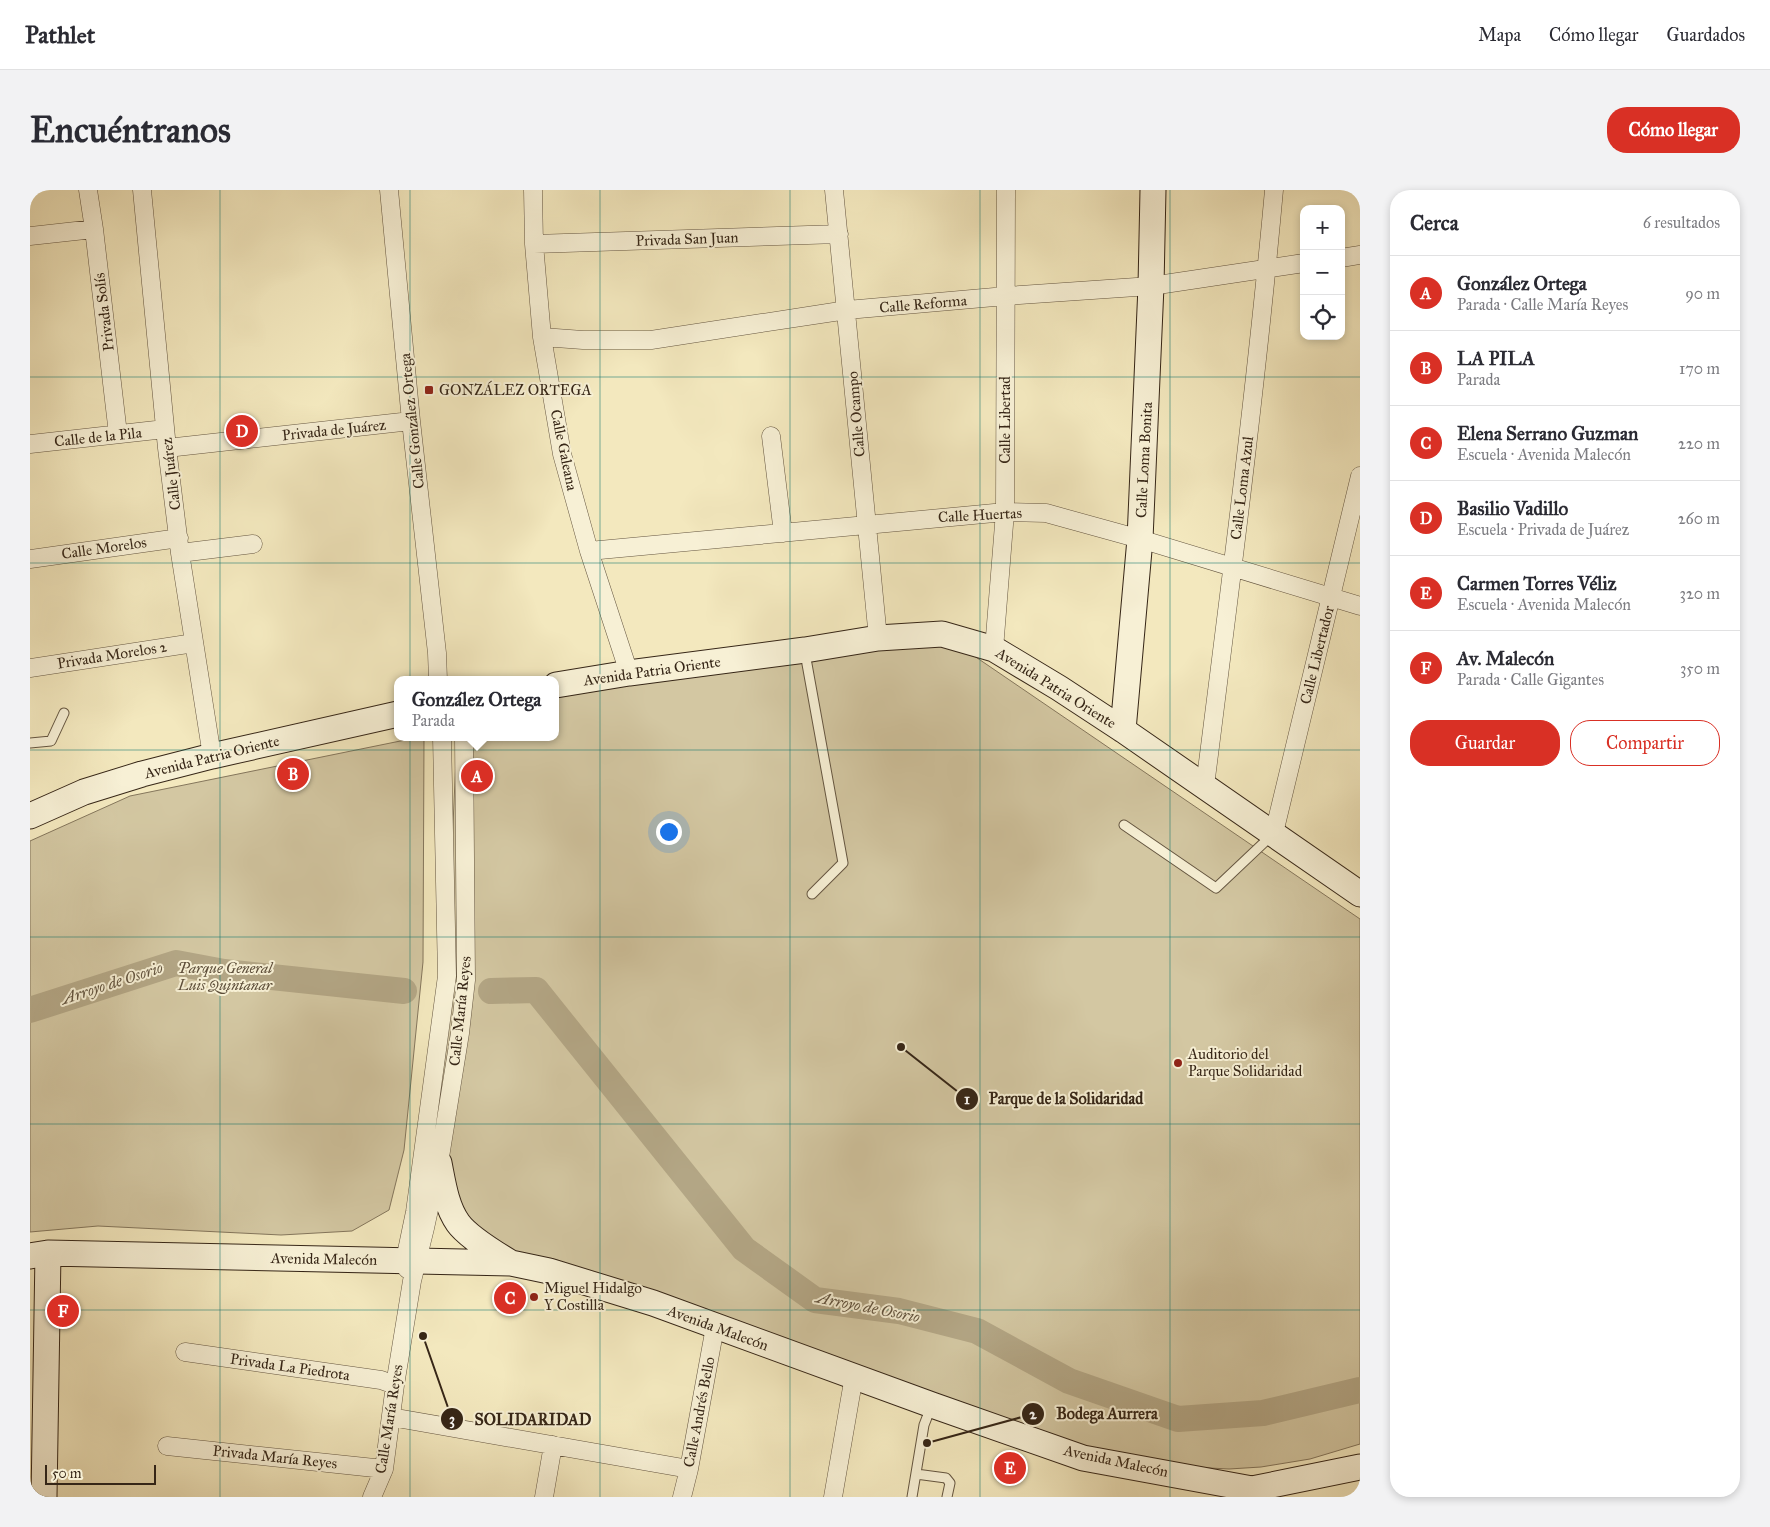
<!DOCTYPE html>
<html lang="es">
<meta charset="utf-8">
<style>
:root{--surface:#fff;--page:#f2f2f3;--text:#2b2b33;--muted:#7c7c81;--line:#e1e1e2;--accent:#d93025}
body{margin:0;font-family:"IM FELL Great Primer",serif;background:var(--page);color:var(--text)}
.controls{position:absolute;right:15px;top:15px;display:grid;overflow:hidden;border-radius:10px;box-shadow:0 2px 8px #0003}
.controls button{width:45px;height:45px;display:grid;place-items:center;padding:0;border:0;border-bottom:1px solid var(--line);background:var(--surface);color:var(--text);font:25px sans-serif}
.scale{position:absolute;left:15px;bottom:12px;width:111px;box-sizing:border-box;padding-left:5px;border:2px solid #362617;border-top:0;font-size:14px;line-height:18px;white-space:nowrap;color:#362617;-webkit-text-stroke:4px #f7f0d5;paint-order:stroke}
.you{position:absolute;left:638px;top:641px;width:18px;height:18px;margin:-12px;border:4px solid #fff;border-radius:50%;background:#1a73e8;box-shadow:0 0 0 8px #1a73e833}
.badge{display:grid;place-items:center;width:32px;height:32px;border-radius:50%;background:var(--accent);color:#fff;font-size:16px;font-weight:700}
.pin{position:absolute;translate:-50% -50%;border:2px solid #fff;box-shadow:0 1px 5px #0006}
.popup{position:absolute;left:364px;top:486px;width:165px;height:65px;box-sizing:border-box;display:grid;place-content:center;border-radius:10px;background:var(--surface);filter:drop-shadow(0 1px 4px #0005);font-size:16px;white-space:nowrap;color:var(--muted)}
.popup b{font-size:19px;color:var(--text)}
.popup::after{content:'';position:absolute;left:50%;top:100%;margin-left:-10px;border:10px solid transparent;border-top-color:var(--surface)}
.list{margin:0;padding:0;list-style:none}
h2{display:flex;justify-content:space-between;align-items:center;height:65px;margin:0;padding:0 20px;font-size:21px}
h2 small{font-size:16px;font-weight:400;color:var(--muted)}
.list li{display:grid;grid-template-columns:32px 1fr auto;gap:15px;align-items:center;box-sizing:border-box;height:75px;padding:0 20px;border-top:1px solid var(--line)}
.list b{display:block;font-size:19px;white-space:nowrap}
.list p{margin:0;font-size:16px;white-space:nowrap;color:var(--muted)}
.list em{font-size:16px;font-style:normal;color:var(--muted)}
.actions{display:flex;gap:10px;padding:15px 20px}
.actions a{flex:1;padding:11px 0;border:1px solid var(--accent);border-radius:20px;text-align:center;font-size:18px;color:var(--accent)}
.actions .main{background:var(--accent);color:#fff}
.icon{flex:none;width:28px;height:28px;fill:none;stroke:currentColor;stroke-width:2;stroke-linecap:round;stroke-linejoin:round}
.map{position:relative;flex:none;width:1330px;height:1307px;overflow:hidden;border-radius:20px}
header{display:flex;align-items:center;gap:30px;box-sizing:border-box;height:70px;padding:0 25px;background:var(--surface);border-bottom:1px solid var(--line)}
header strong{font-size:24px}
nav{display:flex;gap:28px;margin-inline-start:auto;font-size:18px}
.intro{display:flex;align-items:center;justify-content:space-between;box-sizing:border-box;height:120px;padding:0 30px}
h1{margin:0;font-size:35px}
.button{padding:12px 22px;border-radius:20px;background:var(--accent);color:#fff;font-size:18px;font-weight:700}
main{display:flex;gap:30px;padding:0 30px}
aside{flex:1;background:var(--surface);border-radius:20px;box-shadow:0 2px 8px #0003}
.map>svg:first-child{display:block}
.green{fill:#d3c7a2;stroke:#84765c}
.lines{fill:none;stroke-linecap:round;stroke-linejoin:round}
.river{stroke:#b3a685;stroke-width:26}
.lane-casing{stroke:#655641;stroke-width:11}
.street-casing{stroke:#655641;stroke-width:19}
.secondary-casing{stroke:#362617;stroke-width:27}
.lane{stroke:#f7f0d5;stroke-width:9}
.street{stroke:#f7f0d5;stroke-width:18}
.secondary{stroke:#f7f0d5;stroke-width:25}
.grid{fill:none;stroke:#0f766e;stroke-width:1;stroke-opacity:0.55}
.poi-dot{fill:#8f2418;stroke:#f7f0d5;stroke-width:2}
.labels{text-anchor:middle;dominant-baseline:central;stroke-width:4;stroke-linejoin:round;paint-order:stroke}
.street-label{font-size:15px;fill:#362617;stroke:#f7f0d5}
.poi-label{font-size:15px;fill:#362617;stroke:#f7f0d5;text-anchor:start}
.park-label{font-size:15px;font-style:italic;fill:#5d4e3a;stroke:#f7f0d5}
.water-label{font-size:16px;font-style:italic;fill:#62533e;stroke:#f7f0d5}
.leader{fill:none;stroke:#362617;stroke-width:2}
.callout-dot{fill:#362617;stroke:#f7f0d5;stroke-width:2}
.mark-label{font-size:15px;text-anchor:middle;font-weight:bold;fill:#fff}
.callout-label{font-size:16px;text-anchor:middle;font-weight:bold;fill:#362617;stroke:#f7f0d5;stroke-width:4;stroke-linejoin:round;paint-order:stroke}
</style>
<header>
<strong>Pathlet</strong>
<nav><a>Mapa</a><a>Cómo llegar</a><a>Guardados</a></nav>
</header>
<div class="intro"><h1>Encuéntranos</h1><a class="button">Cómo llegar</a></div>
<main>
<div class="map">
<svg width="1330" height="1307" viewBox="0 0 1330 1307">
<rect width="100%" height="100%" fill="#f3e8be"/>
<filter id="stains"><feTurbulence type="fractalNoise" baseFrequency=".004" numOctaves="4"/><feColorMatrix values="0 0 0 0 .2 0 0 0 0 .09 0 0 0 0 .02 0 0 0 .5 -.17"/></filter>
<radialGradient id="worn" r=".72"><stop offset=".6" stop-color="#630" stop-opacity="0"/><stop offset="1" stop-color="#630" stop-opacity=".3"/></radialGradient>
<path class="green" d="M 912,444 L 1330,729 L 1330,1254 L 1280,1269 L 1231,1277 L 1199,1279 L 1083,1273 L 481,1073 L 428,1033 L 407,984 L 427,547 L 526,547 L 526,498 Z
M 390,547 L 394,547 L 393,772 L 374,960 L 359,1020 L 322,1041 L 251,1045 L 68,1036 L 0,1042 L 0,651 L 100,606 Z"/>
<g class="lines">
<path class="river" d="M 461,801 L 506,800 L 714,1059 L 785,1110 L 869,1121 L 947,1141 L 1039,1191 L 1148,1229 L 1233,1223 L 1330,1200
M 0,820 L 146,773 L 194,782 L 374,801"/>
<g class="lane-casing">
<path id="lane" d="M 775,463 L 813,673 L 782,704
M 0,553 L 21,551 L 34,523
M 1094,635 L 1186,698 L 1242,645
M 886,1284 L 916,1288 L 920,1293 L 917,1307
M 882,1307 L 894,1235 L 901,1217"/>
</g>
<g class="street-casing">
<path id="street" d="M 58,0 L 64,39 L 88,244
M 112,0 L 137,258 L 150,363 L 182,566
M 359,0 L 381,231 L 407,463 L 408,490
M 503,0 L 504,54 L 512,147 L 532,264 L 559,361 L 599,483
M 804,0 L 848,448
M 0,46 L 64,39
M 504,54 L 809,44
M 1311,68 L 1330,65
M 512,147 L 553,150 L 621,150 L 817,120 L 976,106 L 1121,96 L 1274,73
M 741,246 L 753,343
M 0,254 L 135,239
M 137,258 L 381,231
M 559,361 L 975,322 L 1016,323 L 1110,349 L 1330,416
M 150,363 L 223,354
M 0,369 L 149,348
M 964,459 L 975,322 L 976,0
M 0,478 L 164,453
M 1175,596 C 1200,398 1226,199 1244,0
M 1244,643 L 1330,286
M 377,1079 L 375,1070 L 385,1022 L 417,786 L 412,547
M 155,1162 L 351,1190 L 365,1195
M 361,1227 L 659,1279
M 137,1256 L 354,1279
M 342,1307 L 354,1279 L 365,1195 L 382,1091 L 395,1038 L 409,973 L 430,843 L 436,790 L 434,547
M 514,1307 L 523,1255
M 652,1307 L 659,1279 L 685,1137
M 803,1307 L 824,1186"/>
</g>
<g class="secondary-casing">
<path id="secondary" d="M 526,495 L 599,483 L 775,460 L 848,448 L 912,444 L 964,459 L 1029,498 L 1093,540 L 1330,704
M 1093,540 L 1110,349 L 1121,96 L 1123,0
M 0,626 L 54,602 L 112,584 L 182,566 L 368,524
M 409,973 C 413,993 416,1016 428,1033 C 438,1047 466,1064 481,1073
M 0,1066 L 18,1063 L 481,1073 L 519,1081 L 623,1113 L 902,1215 L 1053,1268 L 1222,1299 L 1330,1277
M 14,1307 L 18,1063"/>
</g>
<use href="#lane" class="lane"/>
<use href="#street" class="street"/>
<use href="#secondary" class="secondary"/>
</g>
<path class="grid" d="M 190,0 L 190,1307M 380,0 L 380,1307M 570,0 L 570,1307M 760,0 L 760,1307M 950,0 L 950,1307M 1140,0 L 1140,1307M 0,187 L 1330,187M 0,373 L 1330,373M 0,560 L 1330,560M 0,747 L 1330,747M 0,934 L 1330,934M 0,1120 L 1330,1120"/>
<g class="poi-dot">
<rect x="394" y="195" width="10" height="10" rx="2.5"/>
<circle cx="1148" cy="873" r="5"/>
<circle cx="504" cy="1107" r="5"/>
</g>
<g class="labels">
<g class="street-label">
<text transform="translate(657 49) rotate(-2)">Privada San Juan</text>
<text transform="translate(893 114) rotate(-5)">Calle Reforma</text>
<text transform="translate(74 122) rotate(-97)">Privada Solís</text>
<text transform="translate(826 224) rotate(-95)">Calle Ocampo</text>
<text transform="translate(975 230) rotate(-90)">Calle Libertad</text>
<text transform="translate(382 231) rotate(-96)">Calle González Ortega</text>
<text transform="translate(304 240) rotate(-6)">Privada de Juárez</text>
<text transform="translate(68 247) rotate(-6)">Calle de la Pila</text>
<text transform="translate(534 260) rotate(78)">Calle Galeana</text>
<text transform="translate(1114 270) rotate(-87)">Calle Loma Bonita</text>
<text transform="translate(141 284) rotate(-97)">Calle Juárez</text>
<text transform="translate(1212 298) rotate(-83)">Calle Loma Azul</text>
<text transform="translate(950 325) rotate(-3)">Calle Huertas</text>
<text transform="translate(74 358) rotate(-8)">Calle Morelos</text>
<text transform="translate(82 465) rotate(-9)">Privada Morelos 2</text>
<text transform="translate(1287 465) rotate(-76)">Calle Libertador</text>
<text transform="translate(622 481) rotate(-8)">Avenida Patria Oriente</text>
<text transform="translate(1026 498) rotate(32)">Avenida Patria Oriente</text>
<text transform="translate(182 567) rotate(-14)">Avenida Patria Oriente</text>
<text transform="translate(430 821) rotate(-84)">Calle María Reyes</text>
<text transform="translate(294 1069) rotate(1)">Avenida Malecón</text>
<text transform="translate(688 1138) rotate(20)">Avenida Malecón</text>
<text transform="translate(260 1177) rotate(8)">Privada La Piedrota</text>
<text transform="translate(669 1222) rotate(-79)">Calle Andrés Bello</text>
<text transform="translate(359 1229) rotate(-81)">Calle María Reyes</text>
<text transform="translate(245 1267) rotate(6)">Privada María Reyes</text>
<text transform="translate(1086 1271) rotate(12)">Avenida Malecón</text>
</g>
<g class="poi-label">
<text x="409" y="200">GONZÁLEZ ORTEGA</text>
<text x="1158" y="864">Auditorio del<tspan x="1158" dy="17">Parque Solidaridad</tspan></text>
<text x="514" y="1098">Miguel Hidalgo<tspan x="514" dy="17">Y Costilla</tspan></text>
</g>
<g class="park-label">
<text x="195" y="778">Parque General<tspan x="195" dy="17">Luis Quintanar</tspan></text>
</g>
<g class="water-label">
<text transform="translate(82 793) rotate(-18)">Arroyo de Osorio</text>
<text transform="translate(838 1117) rotate(11)">Arroyo de Osorio</text>
</g>
</g>
<path class="leader" d="M871 857L937 909M897 1253L1003 1224M393 1146L422 1229"/>
<g class="callout-dot">
<circle cx="871" cy="857" r="5"/>
<circle cx="897" cy="1253" r="5"/>
<circle cx="393" cy="1146" r="5"/>
<circle cx="937" cy="909" r="12"/>
<circle cx="1003" cy="1224" r="12"/>
<circle cx="422" cy="1229" r="12"/>
</g>
<g class="mark-label">
<text x="937" y="914">1</text>
<text x="1003" y="1229">2</text>
<text x="422" y="1234">3</text>
</g>
<g class="callout-label">
<text x="1036" y="914">Parque de la Solidaridad</text>
<text x="1077" y="1229">Bodega Aurrera</text>
<text x="503" y="1235">SOLIDARIDAD</text>
</g>
<rect width="100%" height="100%" filter="url(#stains)"/>
<rect width="100%" height="100%" fill="url(#worn)"/>
</svg>
<div class="controls">
<button>+</button>
<button>−</button>
<button><svg class="icon" aria-label="locate" viewBox="0 0 24 24"><circle cx="12" cy="12" r="6"/><path d="M12 2v4M12 18v4M2 12h4M18 12h4"/></svg></button>
</div>
<div class="scale">50 m</div>
<div class="you"></div>
<div class="pin badge" style="left:447px;top:586px">A</div>
<div class="popup"><b>González Ortega</b>Parada</div>
<div class="pin badge" style="left:263px;top:584px">B</div>
<div class="pin badge" style="left:480px;top:1108px">C</div>
<div class="pin badge" style="left:212px;top:241px">D</div>
<div class="pin badge" style="left:980px;top:1278px">E</div>
<div class="pin badge" style="left:33px;top:1121px">F</div>
</div>
<aside>
<h2>Cerca<small>6 resultados</small></h2>
<ul class="list">
<li><span class="badge">A</span><div><b>González Ortega</b><p>Parada · Calle María Reyes</p></div><em>90 m</em></li>
<li><span class="badge">B</span><div><b>LA PILA</b><p>Parada</p></div><em>170 m</em></li>
<li><span class="badge">C</span><div><b>Elena Serrano Guzman</b><p>Escuela · Avenida Malecón</p></div><em>220 m</em></li>
<li><span class="badge">D</span><div><b>Basilio Vadillo</b><p>Escuela · Privada de Juárez</p></div><em>260 m</em></li>
<li><span class="badge">E</span><div><b>Carmen Torres Véliz</b><p>Escuela · Avenida Malecón</p></div><em>320 m</em></li>
<li><span class="badge">F</span><div><b>Av. Malecón</b><p>Parada · Calle Gigantes</p></div><em>350 m</em></li>
</ul>
<div class="actions"><a class="main">Guardar</a><a>Compartir</a></div>
</aside>
</main>
